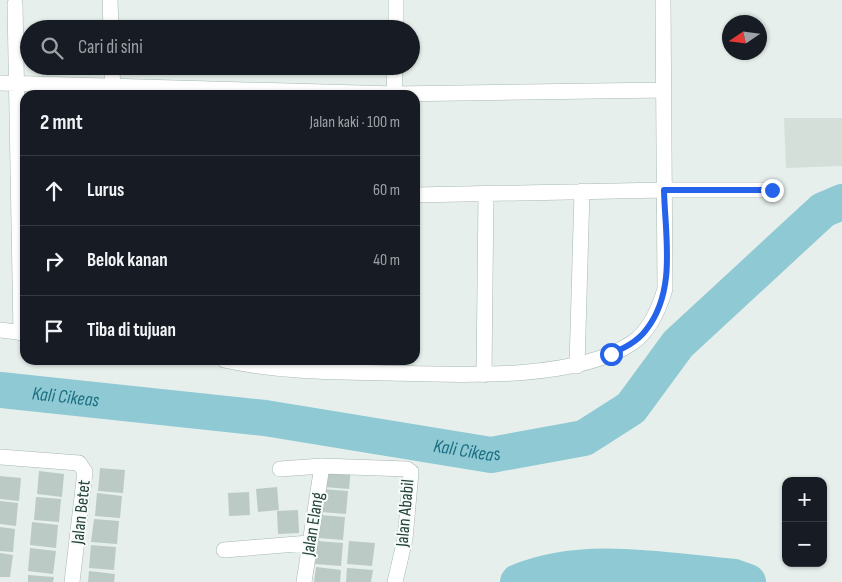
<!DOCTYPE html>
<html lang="id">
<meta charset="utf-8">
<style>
:root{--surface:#171b24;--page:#20242c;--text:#f1f3f6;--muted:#9ea1a6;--line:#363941}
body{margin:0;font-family:"Sofia Sans Condensed",sans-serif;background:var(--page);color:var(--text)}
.controls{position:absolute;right:15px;bottom:15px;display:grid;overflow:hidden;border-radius:10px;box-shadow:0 1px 4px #0004}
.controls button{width:45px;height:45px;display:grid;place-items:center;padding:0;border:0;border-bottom:1px solid var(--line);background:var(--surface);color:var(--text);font:25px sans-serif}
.compass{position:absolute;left:722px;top:15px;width:45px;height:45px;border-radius:50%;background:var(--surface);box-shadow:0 1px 4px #0004;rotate:257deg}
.stop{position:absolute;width:15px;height:15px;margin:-11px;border:4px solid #2563eb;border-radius:50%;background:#fff}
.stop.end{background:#2563eb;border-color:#fff;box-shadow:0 1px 5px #0008}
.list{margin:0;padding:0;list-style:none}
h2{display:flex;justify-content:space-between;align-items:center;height:65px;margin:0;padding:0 20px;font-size:21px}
h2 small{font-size:16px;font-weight:400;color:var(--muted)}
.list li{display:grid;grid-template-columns:32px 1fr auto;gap:15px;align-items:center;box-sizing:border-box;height:70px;padding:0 20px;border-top:1px solid var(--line)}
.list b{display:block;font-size:19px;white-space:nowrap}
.list em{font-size:16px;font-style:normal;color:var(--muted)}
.icon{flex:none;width:28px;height:28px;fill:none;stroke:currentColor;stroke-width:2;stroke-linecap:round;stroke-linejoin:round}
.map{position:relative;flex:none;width:842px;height:582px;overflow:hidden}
.search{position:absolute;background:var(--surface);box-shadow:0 1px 4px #0004;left:20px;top:20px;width:400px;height:55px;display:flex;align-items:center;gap:12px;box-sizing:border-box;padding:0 18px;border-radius:28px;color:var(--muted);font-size:19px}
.panel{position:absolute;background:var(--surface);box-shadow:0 1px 4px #0004;left:20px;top:90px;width:400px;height:275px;border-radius:15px}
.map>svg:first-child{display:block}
.built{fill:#d4dfda}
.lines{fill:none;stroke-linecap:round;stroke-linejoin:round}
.river{stroke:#8ec9d4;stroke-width:36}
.building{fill:#bbcac4}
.minor-casing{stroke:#a8b8b2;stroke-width:16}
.minor{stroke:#fff;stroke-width:15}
.route{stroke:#2563eb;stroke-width:6}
.labels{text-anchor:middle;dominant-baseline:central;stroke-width:4;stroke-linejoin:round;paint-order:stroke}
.street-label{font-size:18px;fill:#24423a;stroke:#f7fbf9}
.water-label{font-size:19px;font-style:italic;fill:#1c6f80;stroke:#f7fbf9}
</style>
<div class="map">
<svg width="842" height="582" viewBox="0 0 842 582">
<rect width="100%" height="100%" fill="#e6efeb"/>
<path class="built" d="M 784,118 L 842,118 L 842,166 L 786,168 Z"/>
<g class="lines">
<g class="river">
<path id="s1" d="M 0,390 L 265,418 L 491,455 L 584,438 L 631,408 L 678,344 L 823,210 L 842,202"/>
<path d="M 518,582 C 584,554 665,571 734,577 L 748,582"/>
</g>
</g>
<path class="building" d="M 100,468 L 125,470 L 123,493 L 98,491 Z
M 327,468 L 351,468 L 349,489 L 324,487 Z
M 39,471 L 64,474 L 62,497 L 37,494 Z
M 0,476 L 21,478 L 19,501 L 0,499 Z
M 277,487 L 279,510 L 258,512 L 256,489 Z
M 323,489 L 348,491 L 346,514 L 321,512 Z
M 249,492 L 250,515 L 229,516 L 228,493 Z
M 97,493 L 122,496 L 120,518 L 95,516 Z
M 36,497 L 61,499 L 59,522 L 34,520 Z
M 0,501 L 18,503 L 16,526 L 0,524 Z
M 298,510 L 299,533 L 278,534 L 277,511 Z
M 320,515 L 345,517 L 343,540 L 318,538 Z
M 94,519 L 119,521 L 117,544 L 91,542 Z
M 32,522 L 58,525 L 56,548 L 30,545 Z
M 0,527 L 15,529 L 13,552 L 0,551 Z
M 318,541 L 343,543 L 341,566 L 315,564 Z
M 349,541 L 375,543 L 372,566 L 347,564 Z
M 91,545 L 116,547 L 114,570 L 89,568 Z
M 30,548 L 56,551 L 53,574 L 28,571 Z
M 0,553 L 13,555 L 10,577 L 0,577 Z
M 316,567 L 341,570 L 340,582 L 314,582 Z
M 347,568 L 373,570 L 371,582 L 346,582 Z
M 89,571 L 115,574 L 114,582 L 88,582 Z
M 28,575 L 54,577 L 53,582 L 28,582 Z"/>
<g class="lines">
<g class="minor-casing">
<path id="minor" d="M 110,0 L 111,29
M 15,4 L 21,333
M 396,29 L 396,0
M 112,66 L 113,95
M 0,83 L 394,94 L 664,90
M 394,95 L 395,66
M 415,195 L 664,190 L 772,190
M 0,330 L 25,333
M 224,360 C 279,372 335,372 391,373 C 458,375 575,381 632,343 C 650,331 659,309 665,289 L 663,0
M 577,366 L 582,191
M 484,375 L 486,194
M 0,457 L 79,463 L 85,472 L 72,582
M 280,469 L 322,466 L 407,469 L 411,472 L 405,539 L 395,582
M 224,550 L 309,543
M 304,582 L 322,466"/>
</g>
<use href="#minor" class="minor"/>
</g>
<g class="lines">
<path class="route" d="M 611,354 C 624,348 637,342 646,330 C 677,291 665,236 664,190 L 772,190"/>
</g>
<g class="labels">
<g class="street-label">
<text transform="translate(81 512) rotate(-84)">Jalan Betet</text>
<text transform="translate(405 513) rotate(-85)">Jalan Ababil</text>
<text transform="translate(313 524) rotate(-81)">Jalan Elang</text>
</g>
<g class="water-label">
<text stroke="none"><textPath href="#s1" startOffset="66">Kali Cikeas</textPath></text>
<text stroke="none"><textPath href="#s1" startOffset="471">Kali Cikeas</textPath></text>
</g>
</g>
</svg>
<div class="controls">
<button>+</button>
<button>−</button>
</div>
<svg class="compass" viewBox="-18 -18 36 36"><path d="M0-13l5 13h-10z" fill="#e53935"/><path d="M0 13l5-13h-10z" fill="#9ea1a6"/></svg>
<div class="stop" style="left:611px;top:354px"></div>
<div class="stop end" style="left:772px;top:190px"></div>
<div class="search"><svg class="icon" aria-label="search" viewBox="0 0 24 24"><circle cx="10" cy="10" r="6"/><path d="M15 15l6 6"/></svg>Cari di sini</div>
<section class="panel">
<h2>2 mnt<small>Jalan kaki · 100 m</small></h2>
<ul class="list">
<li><svg class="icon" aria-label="ahead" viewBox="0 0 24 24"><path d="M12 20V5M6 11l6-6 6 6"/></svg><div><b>Lurus</b></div><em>60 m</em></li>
<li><svg class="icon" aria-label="right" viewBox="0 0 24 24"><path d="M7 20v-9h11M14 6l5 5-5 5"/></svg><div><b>Belok kanan</b></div><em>40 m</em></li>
<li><svg class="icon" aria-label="arrive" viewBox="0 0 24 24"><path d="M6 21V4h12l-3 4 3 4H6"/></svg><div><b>Tiba di tujuan</b></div></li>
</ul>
</section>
</div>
